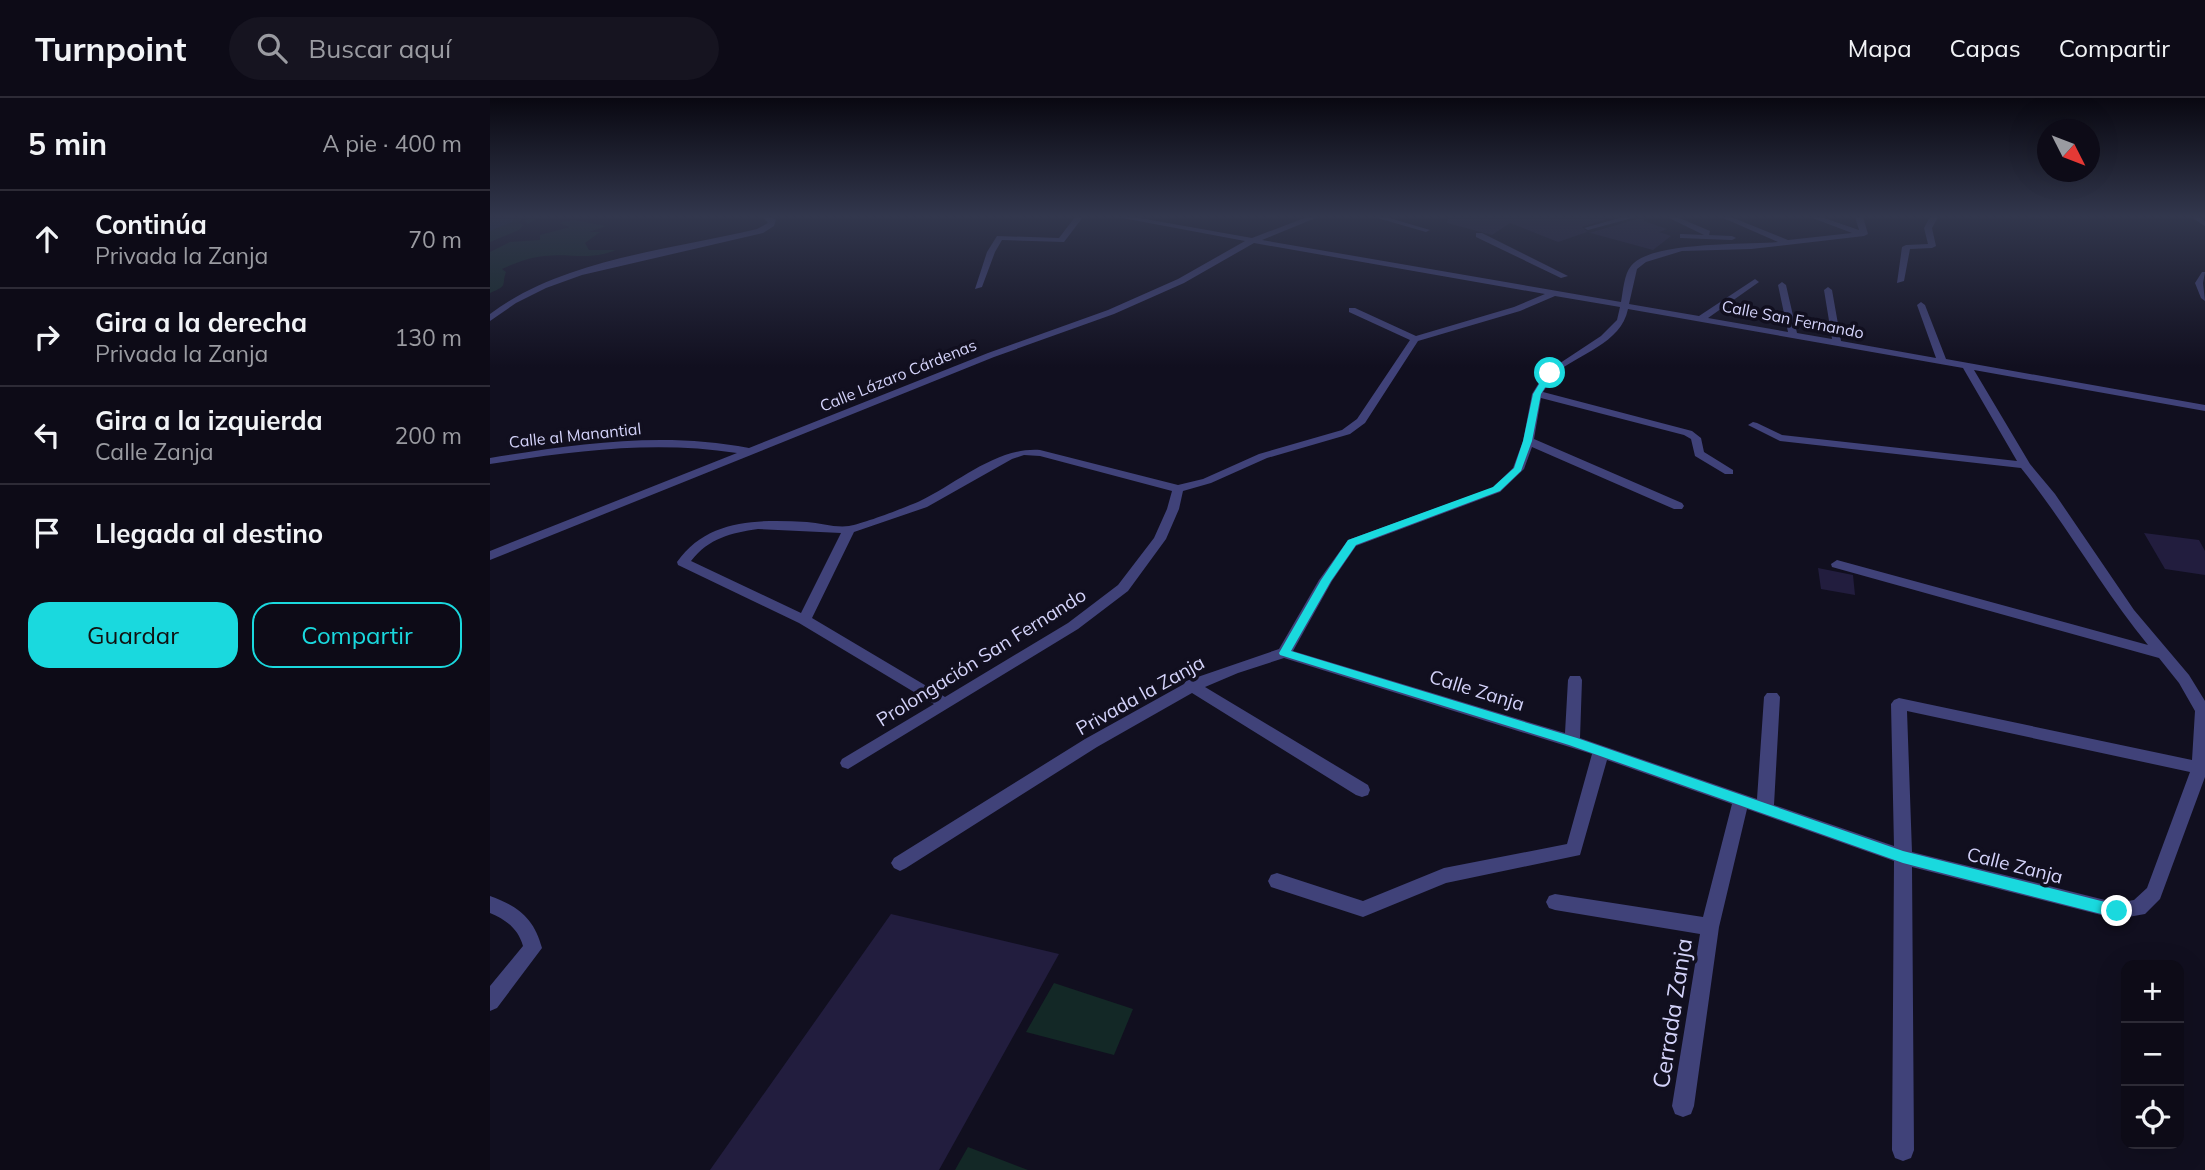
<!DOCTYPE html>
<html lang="es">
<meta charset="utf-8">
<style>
:root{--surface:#0d0b17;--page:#161420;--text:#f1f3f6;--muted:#9a9ba1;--line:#2d2b36;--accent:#1ad9de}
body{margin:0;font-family:Mulish,sans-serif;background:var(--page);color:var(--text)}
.controls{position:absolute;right:21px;bottom:21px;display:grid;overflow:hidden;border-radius:14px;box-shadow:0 7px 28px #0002}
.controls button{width:63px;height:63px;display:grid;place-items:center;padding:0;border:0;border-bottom:2px solid var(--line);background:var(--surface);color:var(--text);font:35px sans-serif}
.compass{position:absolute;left:1547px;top:21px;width:63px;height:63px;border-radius:50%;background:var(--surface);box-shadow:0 7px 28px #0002;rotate:132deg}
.stop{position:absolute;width:21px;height:21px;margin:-16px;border:5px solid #1ad9de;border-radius:50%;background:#fff}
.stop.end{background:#1ad9de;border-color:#fff;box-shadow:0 2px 7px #0008}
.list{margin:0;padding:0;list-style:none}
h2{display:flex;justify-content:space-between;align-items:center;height:91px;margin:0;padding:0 28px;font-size:30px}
h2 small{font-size:23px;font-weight:400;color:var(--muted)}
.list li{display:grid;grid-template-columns:46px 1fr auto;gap:21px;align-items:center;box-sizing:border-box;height:98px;padding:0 28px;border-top:2px solid var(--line)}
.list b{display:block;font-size:26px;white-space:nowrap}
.list p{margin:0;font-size:23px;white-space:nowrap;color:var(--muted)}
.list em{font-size:23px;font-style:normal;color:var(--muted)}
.actions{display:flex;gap:14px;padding:21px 28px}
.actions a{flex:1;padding:16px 0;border:2px solid var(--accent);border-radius:21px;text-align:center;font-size:24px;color:var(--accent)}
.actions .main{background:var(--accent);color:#111}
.icon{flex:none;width:38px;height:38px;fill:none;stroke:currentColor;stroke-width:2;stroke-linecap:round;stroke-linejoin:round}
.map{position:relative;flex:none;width:1715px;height:1072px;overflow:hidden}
header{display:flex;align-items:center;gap:42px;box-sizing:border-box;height:98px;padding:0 35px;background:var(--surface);border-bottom:2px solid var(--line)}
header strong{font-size:33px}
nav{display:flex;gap:38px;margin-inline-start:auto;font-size:24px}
.search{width:490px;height:63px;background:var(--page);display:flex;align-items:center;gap:18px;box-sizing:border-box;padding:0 24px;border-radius:38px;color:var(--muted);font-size:26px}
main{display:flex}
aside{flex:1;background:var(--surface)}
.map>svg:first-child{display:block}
.green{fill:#132826}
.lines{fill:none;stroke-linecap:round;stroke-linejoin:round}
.river{fill:#152a44;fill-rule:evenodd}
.building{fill:#221d3e}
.minor{fill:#404279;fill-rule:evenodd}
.route{fill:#1ad9de}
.labels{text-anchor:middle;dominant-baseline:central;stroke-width:7;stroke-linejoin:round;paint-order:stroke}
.far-street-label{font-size:16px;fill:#d4d3fa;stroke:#110f1f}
.street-label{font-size:19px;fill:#d4d3fa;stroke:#110f1f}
.near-street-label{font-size:23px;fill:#d4d3fa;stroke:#110f1f}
</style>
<header>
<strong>Turnpoint</strong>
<div class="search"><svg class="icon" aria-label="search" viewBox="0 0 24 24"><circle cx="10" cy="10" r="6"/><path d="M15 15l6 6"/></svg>Buscar aquí</div>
<nav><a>Mapa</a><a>Capas</a><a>Compartir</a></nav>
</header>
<main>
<aside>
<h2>5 min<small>A pie · 400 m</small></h2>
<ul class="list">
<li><svg class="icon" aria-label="ahead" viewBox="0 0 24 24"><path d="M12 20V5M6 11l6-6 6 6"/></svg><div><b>Continúa</b><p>Privada la Zanja</p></div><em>70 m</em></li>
<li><svg class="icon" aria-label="right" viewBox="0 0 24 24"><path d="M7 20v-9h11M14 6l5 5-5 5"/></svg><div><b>Gira a la derecha</b><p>Privada la Zanja</p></div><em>130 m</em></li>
<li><svg class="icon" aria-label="left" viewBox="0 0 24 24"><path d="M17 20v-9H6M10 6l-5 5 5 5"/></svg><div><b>Gira a la izquierda</b><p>Calle Zanja</p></div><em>200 m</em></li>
<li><svg class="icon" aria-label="arrive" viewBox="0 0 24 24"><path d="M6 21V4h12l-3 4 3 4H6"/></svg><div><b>Llegada al destino</b></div></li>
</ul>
<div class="actions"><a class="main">Guardar</a><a>Compartir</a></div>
</aside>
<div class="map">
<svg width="1715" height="1072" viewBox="0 0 1715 1072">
<rect width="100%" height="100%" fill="#110f1f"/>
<path class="green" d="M 0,119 L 58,119 L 46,121 L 38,126 L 34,122 L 38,121 L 31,121 L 29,125 L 33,127 L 29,132 L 0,144 Z
M 83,122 L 117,128 L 99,134 L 110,134 L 95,145 L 99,152 L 126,152 C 99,163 82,155 55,158 C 41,159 25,165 12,171 L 16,174 C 11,188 19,187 0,195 L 0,154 L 20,144 L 50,142 L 50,137 L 80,129 L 69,125 Z
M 564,885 L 643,911 L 624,957 L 536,934 Z
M 478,1049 L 538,1072 L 465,1072 Z"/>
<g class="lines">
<path class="river" d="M 0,119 L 25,119 L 22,124 L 0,133 Z"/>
</g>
<path class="building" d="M 958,119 L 1123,119 L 1092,129 L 1099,135 L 1154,119 L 1154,123 L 1177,131 L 1169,134 L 1181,138 L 1163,152 L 1097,134 L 1068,144 L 1020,125 L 1002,137 L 957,125 Z
M 1654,435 L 1709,442 L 1715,453 L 1715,477 L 1675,471 Z
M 1328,470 L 1363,477 L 1365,497 L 1331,491 Z
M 401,816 L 569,856 L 449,1072 L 220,1072 Z"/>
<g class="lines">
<path class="minor" d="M 273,119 L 282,119 L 286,122 L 284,128 L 273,135 L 92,177 L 56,190 L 26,205 L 0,223 L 0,216 C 73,161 180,152 267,131 L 278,125 Z
M 585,119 L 593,119 L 574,144 L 512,142 L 505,154 L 492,189 L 485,191 L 497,154 L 507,138 L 569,140 Z
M 627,119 L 644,119 L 762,140 L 817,119 L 828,119 L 772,142 L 1131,204 C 1133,194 1134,176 1141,168 C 1160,143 1256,147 1288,144 L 1231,119 L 1241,119 L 1298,142 L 1362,135 L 1320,119 L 1331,119 L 1369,132 L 1365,119 L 1373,119 L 1378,136 L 1374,138 L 1261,151 L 1192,153 L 1156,164 L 1147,171 L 1139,206 L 1209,218 L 1265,181 L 1269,184 L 1218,220 L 1298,234 L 1288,187 L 1292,184 L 1296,187 L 1307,235 L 1342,241 L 1334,192 L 1338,189 L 1342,192 L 1351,243 L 1446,260 L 1427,207 L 1431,204 L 1435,207 L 1456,261 L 1715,307 L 1715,313 L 1484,272 L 1540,366 L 1565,396 L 1644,512 L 1699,577 L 1715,603 L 1715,679 L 1670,801 L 1655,816 L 1627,821 L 1422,769 L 1424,1052 L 1421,1060 L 1413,1063 L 1405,1060 L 1402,1052 L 1404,763 L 1257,711 L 1229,829 L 1204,1008 L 1201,1016 L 1193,1019 L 1185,1016 L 1182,1008 L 1210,836 L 1065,812 L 1059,810 L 1056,804 L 1059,798 L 1065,796 L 1213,819 L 1242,706 L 1117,662 L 1090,757 L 956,785 L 873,819 L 781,789 L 778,783 L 781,777 L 787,775 L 873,803 L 954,770 L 1077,746 L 1102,656 L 794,560 L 748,575 L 715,589 L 878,687 L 880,692 L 878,697 L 872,699 L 866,697 L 702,595 L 607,649 L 416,770 L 410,773 L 404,770 L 401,765 L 404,760 L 595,641 L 694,586 L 696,583 L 789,551 L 829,482 L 858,442 L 1002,390 L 1023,370 L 1033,343 L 1042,296 L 1055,275 L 1111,238 L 1127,222 L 1130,209 L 1065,198 L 1030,213 L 928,243 L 875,325 L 860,336 L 777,360 L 721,385 L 693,393 L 689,411 L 676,441 L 638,493 L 588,531 L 358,671 L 352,669 L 350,665 L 352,661 L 444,606 L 309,525 L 188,467 L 187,464 C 217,421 268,421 317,424 C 330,425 346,430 359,428 C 375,425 414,410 430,403 C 468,385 506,349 550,352 L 688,387 L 713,381 L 769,356 L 852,332 L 867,321 L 920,242 L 859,214 L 859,210 L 865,210 L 926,238 L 1024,209 L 1055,196 L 764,145 L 694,185 L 624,216 L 504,259 L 0,462 L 0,453 L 247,355 C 164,342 82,353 0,366 L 0,360 C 85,346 173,333 259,350 L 498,255 L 618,212 L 688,181 L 755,143 ZM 1138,211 L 1473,270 L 1527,363 L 1292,337 L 1267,325 L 1263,324 L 1258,327 L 1290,343 L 1531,370 C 1577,427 1612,491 1658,547 L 1347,462 L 1341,466 L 1342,469 L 1669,560 L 1689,585 L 1705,613 L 1702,662 L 1409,600 L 1404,602 L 1401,606 L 1404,748 L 1284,707 L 1290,599 L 1287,595 L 1277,595 L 1274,599 L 1267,701 L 1090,640 L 1092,582 L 1090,578 L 1080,578 L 1078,582 L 1075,635 L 803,553 L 842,483 L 866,448 L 1010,394 L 1034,371 L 1042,349 L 1184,411 L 1192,411 L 1194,408 L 1192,405 L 1044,341 L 1051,300 L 1194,337 L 1201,341 L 1205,358 L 1235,376 L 1243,376 L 1243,372 L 1214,354 L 1211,340 L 1202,333 L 1053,294 C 1057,289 1060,280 1065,276 C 1089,255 1131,246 1138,211 ZM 534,357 L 550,358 L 682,393 L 677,411 L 664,440 L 628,487 L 578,525 L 455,599 L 322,520 L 364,434 L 437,409 L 522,361 ZM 268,431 L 351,435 L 311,515 L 201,463 C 219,440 241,435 268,431 ZM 1417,613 L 1700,674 L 1657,790 L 1644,802 L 1627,805 L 1422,754 Z
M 884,119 L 896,119 L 940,132 L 936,134 Z
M 1133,119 L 1146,119 L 1098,132 L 1094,130 Z
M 1177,119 L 1187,119 L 1220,133 L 1219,137 L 1242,138 L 1246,140 L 1242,142 L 1190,140 L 1190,136 L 1193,136 L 1214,137 Z
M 1440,119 L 1448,119 L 1442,130 L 1446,148 L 1442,150 L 1420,151 L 1414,183 L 1407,185 L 1412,149 L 1416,147 L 1438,146 L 1434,130 Z
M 1701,119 L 1710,119 L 1715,123 L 1715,128 Z
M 986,135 L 992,135 L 1078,178 L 1071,180 L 986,139 Z
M 1712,174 L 1715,174 L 1713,185 L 1715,203 L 1711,200 L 1705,185 Z
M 0,798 C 28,808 44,820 52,850 L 7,910 L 0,913 L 0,888 L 33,848 C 28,830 16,822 0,815 Z"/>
</g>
<linearGradient id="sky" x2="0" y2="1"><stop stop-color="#090811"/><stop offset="0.44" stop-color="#32374d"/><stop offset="1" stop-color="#32374d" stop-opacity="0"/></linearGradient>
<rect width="1715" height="269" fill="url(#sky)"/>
<path class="route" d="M 1057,273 L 1064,275 L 1051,296 L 1042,343 L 1031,373 L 1010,393 L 866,447 L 841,483 L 801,553 L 1087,640 L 1413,753 L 1627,807 L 1632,808 L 1635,813 L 1632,818 L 1627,820 L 1413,765 L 1079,647 L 790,557 L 789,555 L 831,482 L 858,442 L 1003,389 L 1024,370 L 1033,343 L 1043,296 Z"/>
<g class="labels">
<g class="far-street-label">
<text transform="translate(1303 221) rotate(11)">Calle San Fernando</text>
<text transform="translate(408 277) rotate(-22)">Calle Lázaro Cárdenas</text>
<text transform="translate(85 337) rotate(-6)">Calle al Manantial</text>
</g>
<g class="street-label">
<text transform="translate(491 559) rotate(-32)">Prolongación San Fernando</text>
<text transform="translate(987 592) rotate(17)">Calle Zanja</text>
<text transform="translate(650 597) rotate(-29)">Privada la Zanja</text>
<text transform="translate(1525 767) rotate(14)">Calle Zanja</text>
</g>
<g class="near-street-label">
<text transform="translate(1182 915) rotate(-81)">Cerrada Zanja</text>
</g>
</g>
</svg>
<div class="controls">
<button>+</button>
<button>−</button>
<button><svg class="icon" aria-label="locate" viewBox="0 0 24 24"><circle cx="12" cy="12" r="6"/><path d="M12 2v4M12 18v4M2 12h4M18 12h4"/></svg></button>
</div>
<svg class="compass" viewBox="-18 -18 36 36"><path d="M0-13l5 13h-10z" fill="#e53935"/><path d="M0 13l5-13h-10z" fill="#9a9ba1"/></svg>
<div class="stop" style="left:1060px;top:275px"></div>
<div class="stop end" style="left:1627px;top:813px"></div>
</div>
</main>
